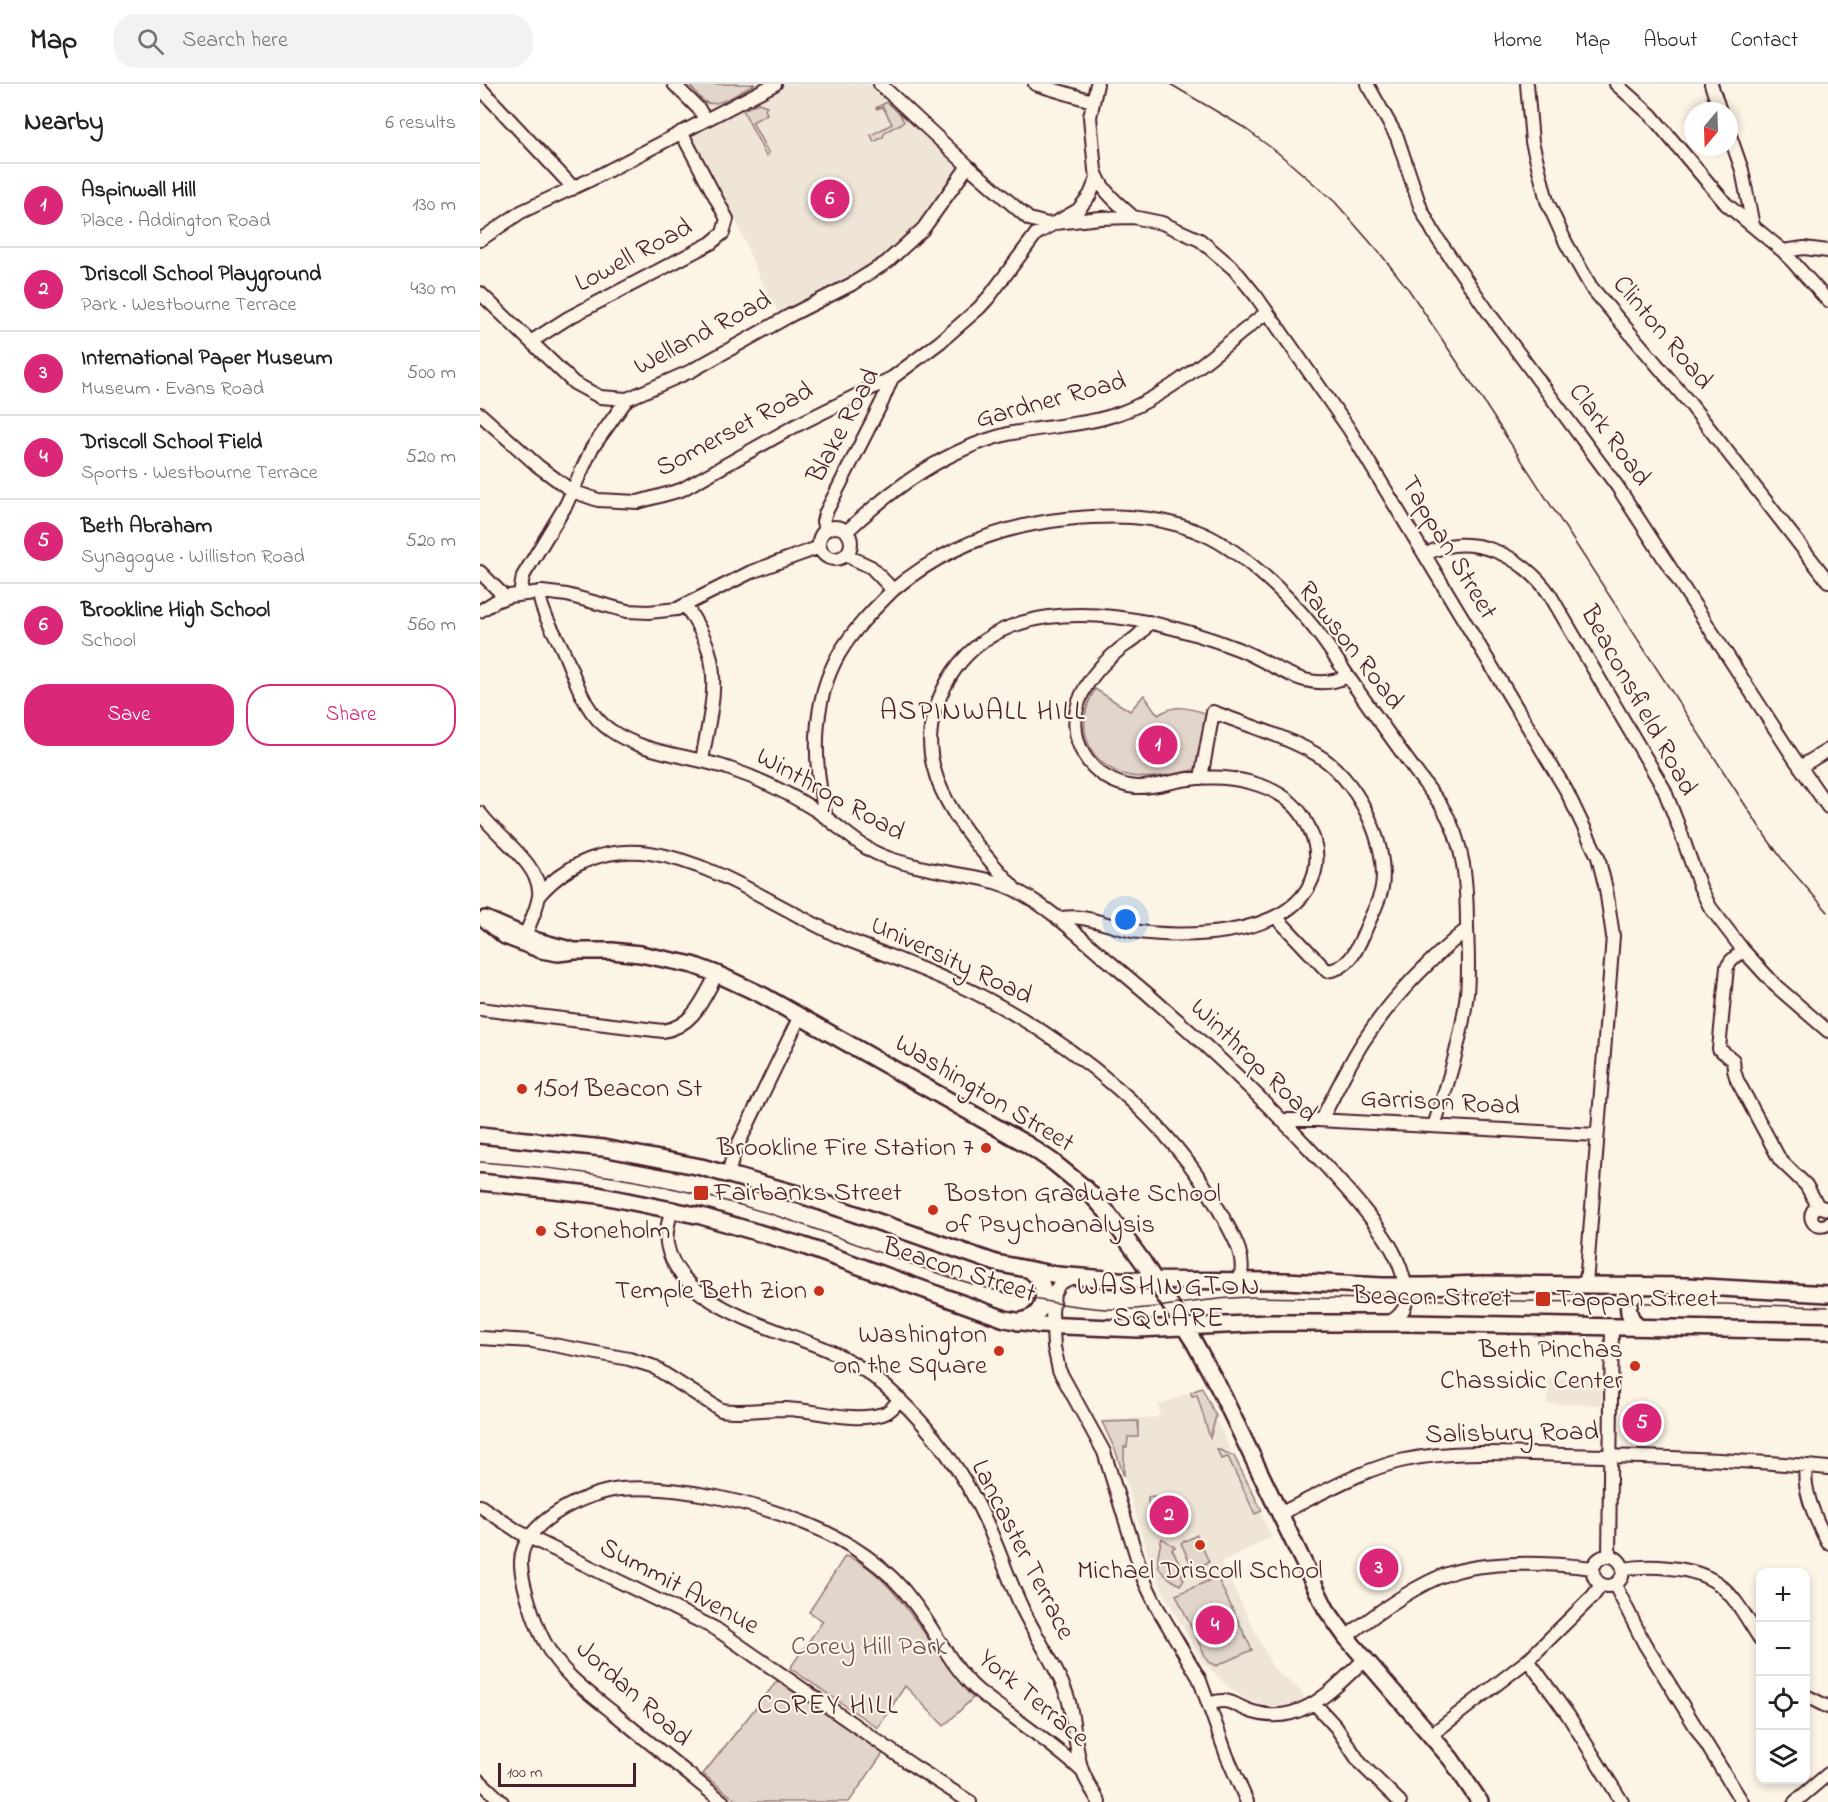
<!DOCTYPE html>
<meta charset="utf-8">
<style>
:root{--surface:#fff;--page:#f2f2f2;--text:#222;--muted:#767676;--line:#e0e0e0;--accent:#db2777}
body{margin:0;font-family:"Indie Flower",sans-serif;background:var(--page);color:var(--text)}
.controls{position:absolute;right:18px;bottom:18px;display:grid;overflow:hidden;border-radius:12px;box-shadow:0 3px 9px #0003}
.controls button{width:54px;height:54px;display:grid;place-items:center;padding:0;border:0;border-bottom:2px solid var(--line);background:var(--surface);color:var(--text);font:30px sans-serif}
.compass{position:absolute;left:1204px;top:18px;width:54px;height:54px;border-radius:50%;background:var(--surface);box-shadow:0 3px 9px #0003;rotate:199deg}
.scale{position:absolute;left:18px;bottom:15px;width:138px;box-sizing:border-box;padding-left:6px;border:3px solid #4a1f2b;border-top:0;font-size:16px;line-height:21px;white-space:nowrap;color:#4a1f2b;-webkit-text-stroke:4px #fcf5e5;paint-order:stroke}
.you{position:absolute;left:646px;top:836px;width:21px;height:21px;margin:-15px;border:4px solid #fff;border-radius:50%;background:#1a73e8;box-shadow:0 0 0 9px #1a73e833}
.badge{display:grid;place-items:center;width:39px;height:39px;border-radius:50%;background:var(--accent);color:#fff;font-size:20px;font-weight:700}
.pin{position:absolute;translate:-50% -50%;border:3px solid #fff;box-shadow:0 2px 6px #0006}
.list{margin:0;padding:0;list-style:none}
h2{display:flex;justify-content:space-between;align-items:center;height:78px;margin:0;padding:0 24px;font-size:26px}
h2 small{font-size:20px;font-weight:400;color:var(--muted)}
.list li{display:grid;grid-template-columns:39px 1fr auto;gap:18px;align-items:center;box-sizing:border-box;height:84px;padding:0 24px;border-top:2px solid var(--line)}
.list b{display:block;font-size:22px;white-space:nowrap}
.list p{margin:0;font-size:20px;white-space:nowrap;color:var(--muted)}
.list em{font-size:20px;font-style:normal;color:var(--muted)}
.actions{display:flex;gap:12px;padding:18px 24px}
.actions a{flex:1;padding:14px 0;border:2px solid var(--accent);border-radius:24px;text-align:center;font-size:21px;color:var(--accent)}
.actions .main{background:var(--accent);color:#fff}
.icon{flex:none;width:33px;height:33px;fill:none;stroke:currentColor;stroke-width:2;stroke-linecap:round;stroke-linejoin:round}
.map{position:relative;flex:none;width:1348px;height:1718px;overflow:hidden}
header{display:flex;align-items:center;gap:36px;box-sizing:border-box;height:84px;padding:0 30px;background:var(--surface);border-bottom:2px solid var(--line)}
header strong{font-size:28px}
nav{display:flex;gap:33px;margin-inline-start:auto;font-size:21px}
.search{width:420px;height:54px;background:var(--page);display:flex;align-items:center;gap:15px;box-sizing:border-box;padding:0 21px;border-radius:24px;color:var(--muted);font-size:22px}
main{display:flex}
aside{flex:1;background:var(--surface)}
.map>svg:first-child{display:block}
.built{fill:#eee5d7}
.green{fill:#e2d5ca;stroke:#967a7a;stroke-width:1.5}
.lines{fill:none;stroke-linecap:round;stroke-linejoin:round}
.minor-casing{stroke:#4a1f2b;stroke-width:16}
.major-casing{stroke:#4a1f2b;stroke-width:20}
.minor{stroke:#fcf5e5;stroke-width:12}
.major{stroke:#fcf5e5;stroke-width:15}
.tram{stroke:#4a1f2b;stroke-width:1.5}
.poi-dot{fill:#c8321e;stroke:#fcf5e5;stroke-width:2}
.labels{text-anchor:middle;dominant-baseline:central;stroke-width:4.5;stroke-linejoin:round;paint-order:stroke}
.street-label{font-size:27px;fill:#4a1f2b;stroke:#fcf5e5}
.poi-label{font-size:27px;fill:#4a1f2b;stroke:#fcf5e5;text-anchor:start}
.park-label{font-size:27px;fill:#704c53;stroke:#fcf5e5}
.neighbourhood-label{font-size:28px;letter-spacing:1.5px;fill:#4a1f2b;stroke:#fcf5e5}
</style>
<header>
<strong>Map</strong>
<div class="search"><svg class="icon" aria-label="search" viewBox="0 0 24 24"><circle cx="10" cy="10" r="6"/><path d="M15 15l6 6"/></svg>Search here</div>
<nav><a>Home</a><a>Map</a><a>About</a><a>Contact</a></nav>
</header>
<main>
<aside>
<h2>Nearby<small>6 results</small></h2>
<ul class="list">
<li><span class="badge">1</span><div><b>Aspinwall Hill</b><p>Place · Addington Road</p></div><em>130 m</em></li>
<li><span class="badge">2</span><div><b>Driscoll School Playground</b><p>Park · Westbourne Terrace</p></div><em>430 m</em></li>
<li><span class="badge">3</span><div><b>International Paper Museum</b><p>Museum · Evans Road</p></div><em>500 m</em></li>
<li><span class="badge">4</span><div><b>Driscoll School Field</b><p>Sports · Westbourne Terrace</p></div><em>520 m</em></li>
<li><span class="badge">5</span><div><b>Beth Abraham</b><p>Synagogue · Williston Road</p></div><em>520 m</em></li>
<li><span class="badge">6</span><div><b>Brookline High School</b><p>School</p></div><em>560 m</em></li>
</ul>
<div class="actions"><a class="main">Save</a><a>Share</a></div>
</aside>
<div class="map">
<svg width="1348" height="1718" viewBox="0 0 1348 1718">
<rect width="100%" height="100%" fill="#fcf5e5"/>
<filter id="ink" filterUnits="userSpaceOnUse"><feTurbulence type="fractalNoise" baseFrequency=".0167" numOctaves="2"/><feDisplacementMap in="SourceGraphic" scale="12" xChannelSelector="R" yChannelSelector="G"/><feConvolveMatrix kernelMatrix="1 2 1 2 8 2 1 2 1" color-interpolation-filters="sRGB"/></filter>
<g filter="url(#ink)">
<path class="built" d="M 208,0 L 390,0 L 465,69 L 476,81 L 476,85 L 451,123 L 423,155 L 413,164 L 385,183 L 299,230 L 279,193 L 257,139 L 213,59 L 213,52 L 218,46 L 237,36 L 224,17 Z
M 1068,1294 L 1122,1295 L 1122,1321 L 1067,1320 Z
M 722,1304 L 753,1372 L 783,1429 L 781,1430 L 792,1453 L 741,1478 L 792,1582 L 799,1590 L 816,1602 L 824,1612 L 822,1617 L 818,1620 L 792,1623 L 767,1616 L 747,1602 L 721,1576 L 685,1511 L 671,1480 L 639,1375 L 622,1338 L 626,1335 L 675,1334 L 680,1330 L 678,1321 Z"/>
<path class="green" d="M 208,0 L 275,0 C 264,6 236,25 225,18 C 219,14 213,5 208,0 Z
M 407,18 L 420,30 L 424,38 L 405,48 L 403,53 L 394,58 L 391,51 L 412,40 L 403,23 L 397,25 L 396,24 Z
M 278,19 L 287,22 L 285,25 L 287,30 L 272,38 L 289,70 L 286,72 L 263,26 Z
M 615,605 L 650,627 L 664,611 L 678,631 C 695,620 706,623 725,629 L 727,631 L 717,685 C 701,689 674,695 658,693 C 610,688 591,645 615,605 Z
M 722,1304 L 736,1332 L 730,1354 L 717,1311 L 712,1312 L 711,1308 Z
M 658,1337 L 658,1353 L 648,1353 L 647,1363 L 644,1363 L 644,1393 L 636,1368 L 622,1338 Z
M 737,1365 L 754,1372 L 782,1427 L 775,1430 L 748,1373 L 741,1375 Z
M 668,1413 L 691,1414 L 702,1417 L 700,1425 C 707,1429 711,1436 707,1444 L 697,1450 C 677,1449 668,1431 668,1413 Z
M 717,1451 L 729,1478 L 713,1485 L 701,1459 Z
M 682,1454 L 695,1463 L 692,1465 L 702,1484 L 702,1493 L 704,1495 L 700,1501 C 674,1487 675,1481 682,1454 Z
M 365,1472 C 413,1484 458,1578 493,1614 L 464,1642 L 425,1602 L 398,1644 L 310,1584 L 343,1537 L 329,1528 Z
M 737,1493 L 772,1566 L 736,1582 L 728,1578 L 696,1511 Z
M 297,1597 L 404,1668 L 369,1718 L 258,1718 L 223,1690 Z"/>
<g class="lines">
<g class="minor-casing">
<path id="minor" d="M 194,0 L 219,25 L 225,36
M 400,0 L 488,82 L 549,135 L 567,140 L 620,134 L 653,133 L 682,139 L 720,156 L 754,185 L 776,212 L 869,345 L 1086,706 L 1118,773 L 1126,805 L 1133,852 L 1106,1201
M 555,0 L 612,17
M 617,0 L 610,33 L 615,86 C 621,107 638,119 653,133
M 887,0 L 917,53 L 941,125 L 955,151 L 1011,232 L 1137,402 L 1312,671 L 1348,723
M 1047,0 L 1052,58 L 1067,117 L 1086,159 L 1111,203 L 1211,321 L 1348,497
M 1136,0 L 1171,31 L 1246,120 L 1303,167 L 1348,217
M 1231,0 L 1240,27
M 0,4 L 88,98 L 92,105
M 1249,49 L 1262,86 L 1273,142
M 0,156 L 41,128 L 116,93 L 295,0
M 1303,167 L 1324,164 L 1348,167
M 0,209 L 94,299 L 120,313 L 147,315
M 52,257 L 88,234 L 231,159 L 243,149 L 247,135 L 201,48
M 0,330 L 58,382 L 92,407 L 118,416 L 158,418 L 201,406 L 315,342 L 412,294 L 460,258 L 499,224 L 509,213 L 556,150 L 598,126 L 610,111 L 617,94
M339 459a16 16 0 1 1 32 0a16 16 0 1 1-32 0Z
M 347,445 L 343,438 L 345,430 L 402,318 L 412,294
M 367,447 C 413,404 466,365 528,350 C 565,342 605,342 640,329 C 691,311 743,262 786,229
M 367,470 L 374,475 L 391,483 L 413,506 C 463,464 521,442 586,435 C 630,431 674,430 716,447 C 757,462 807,510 834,544 C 851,565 865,589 881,611 C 907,648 933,685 961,721 C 985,759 987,800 987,844 C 988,866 989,887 987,909 C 982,954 968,999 954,1042
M 945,471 C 989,445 1044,472 1070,511 L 1184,705 L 1198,741 L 1220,803 L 1230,823 L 1263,866 L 1296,902 L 1348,947
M 0,488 L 25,513
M 59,508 C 61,529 73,545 82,564 C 95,592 103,628 130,646 C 164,670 211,671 250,685 C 280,695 310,710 337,727 C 355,739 371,755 390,766 C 404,774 420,778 436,782 C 470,791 510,791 541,809 C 574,827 602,855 631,879 C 706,941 776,1007 842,1078 C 865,1103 902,1143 916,1173 C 922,1186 931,1213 923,1226 C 920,1231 915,1235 910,1238
M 40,510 L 43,492 L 86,421 L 112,364 L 147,315 L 211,287 L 309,232 L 372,200 L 407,178 L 443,145 L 488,82
M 206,522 C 215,537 226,554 230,571 C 239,606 227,643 222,677
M 0,527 L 16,517 L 29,512 L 62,508 L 87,511 L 147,527 L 169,528 L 197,525 L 271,488 L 340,463
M 1320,683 L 1348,666
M 721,694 L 733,628 C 767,641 804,652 836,670 C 875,692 909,758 902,803 C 900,816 892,830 887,842 C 878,862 872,884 847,887 L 796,833
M 0,729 C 15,751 63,782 59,812 C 57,825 50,839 45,852
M 346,733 C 333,681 331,618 359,570 C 373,546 393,526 413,506
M 534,804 C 494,758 434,697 454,630 C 494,493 657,526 758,565 C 795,579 826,612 868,592
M 60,810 C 89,778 127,763 170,769 C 235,779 293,821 352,849 C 365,856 380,860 394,866 C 432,881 471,896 507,915 C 594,961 691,1037 739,1126 C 750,1147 769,1173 759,1197
M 578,835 C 602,828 630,843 653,847 C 703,855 802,853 829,802 C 842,779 837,756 824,734 C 802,698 748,690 709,695 C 691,697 674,704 656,703 C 609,698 582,653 602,610 C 610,593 625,577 640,565 C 651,557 662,551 669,538
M 1263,866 L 1251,877 L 1247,883 L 1239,965 L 1253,976 L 1254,986 L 1257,996 L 1300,1076 L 1326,1101 L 1338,1122
M 0,925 L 183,947 C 214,942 223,915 237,890
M 801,1036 L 837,1036 L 1116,1051
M 841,1036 C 855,1010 867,983 883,958 C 911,915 948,877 987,845
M 248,1090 L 254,1069 L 320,932
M 192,1124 C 189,1136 185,1148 187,1160 C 198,1221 294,1244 343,1264 C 369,1275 394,1291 415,1311 C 452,1346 483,1388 505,1435 C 519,1465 529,1497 543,1526 C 557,1555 576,1581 587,1611 C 595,1635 594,1662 602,1686 C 606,1697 613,1708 619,1718
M 1348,1125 L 1338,1122 C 1324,1131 1334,1147 1348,1140
M 593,1193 L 580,1199 L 574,1209 L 572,1228 L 574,1263 L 579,1286 L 624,1368 L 664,1496 L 677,1523 L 719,1594 L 747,1672 L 767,1718
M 0,1254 L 52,1257 L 149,1275 L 172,1282 L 241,1326 C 263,1329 284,1325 306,1325 C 338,1326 371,1339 403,1330 C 410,1328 415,1321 420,1315
M 1326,1382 C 1322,1407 1336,1437 1348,1459
M 0,1422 L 39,1448 L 236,1545 L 432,1681 L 490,1718
M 799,1430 C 837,1412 884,1384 925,1376 C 976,1365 1032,1370 1084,1371 C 1172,1373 1260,1375 1348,1384
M 1129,1471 L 1132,1242
M1113 1487a15 15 0 1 1 30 0a15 15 0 1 1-30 0Z
M 1144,1485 C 1159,1482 1174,1482 1190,1484 C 1244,1489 1253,1513 1280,1555
M 1135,1501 L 1164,1559 L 1262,1718
M 866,1553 C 894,1531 933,1502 967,1490 C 1007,1476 1070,1479 1113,1484
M 1048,1576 L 1088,1631 L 1142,1718
M 1326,1612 L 1348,1623
M 729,1620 C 750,1612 754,1622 773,1628 C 821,1643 853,1605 885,1575
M 835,1620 L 856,1643 L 880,1679 L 920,1718
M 951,1651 L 1048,1576 L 1113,1512 L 1121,1501
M 0,1697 L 22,1718
M 243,1718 C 207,1689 171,1660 135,1630 C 109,1609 80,1589 64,1557 C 55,1540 41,1498 41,1479 C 40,1438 107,1408 141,1405 C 197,1400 275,1419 327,1440 C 367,1456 408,1483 433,1518 C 455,1546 470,1581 496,1605 C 505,1613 516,1620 525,1627 C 551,1646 578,1665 602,1687
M 1315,1718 L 1348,1690"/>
</g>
<g class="major-casing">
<path id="major" d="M 94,867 L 57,857 L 5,835 L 25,852 L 61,866 L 78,869 L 94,867 L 132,867 L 160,870 L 213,881 L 237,890 L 282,911 L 548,1061 L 573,1078 L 606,1105 L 626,1127 L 663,1178 L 714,1258 L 739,1304 L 846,1525 L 866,1553 L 971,1675 L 1000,1718
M 0,1051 L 123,1064 L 221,1083 L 321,1111 L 516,1179 L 577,1191 L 639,1196 L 805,1197 L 902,1202 L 948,1202 L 1001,1200 L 1207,1202 L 1348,1210
M 0,1098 L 118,1111 L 221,1132 L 324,1162 L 525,1235 L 560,1241 L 658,1245 L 789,1239 L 928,1239 L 1348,1247
M 538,1238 C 544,1236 551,1235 556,1230 C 568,1218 565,1197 552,1188
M 1157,1242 C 1142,1226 1149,1215 1162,1202"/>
</g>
<use href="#minor" class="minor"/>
<use href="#major" class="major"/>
<path class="tram" d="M 690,0 L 763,43 L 797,68 L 855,118 L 903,173 L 929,206 L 996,306 L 1286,753 L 1305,779 L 1348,828
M 0,1078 C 102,1085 205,1102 303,1134 C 391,1163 478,1203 570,1218 C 599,1223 628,1227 656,1225 C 697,1222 732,1213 773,1213 L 1243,1220 L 1348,1223"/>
</g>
</g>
<g class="poi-dot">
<circle cx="42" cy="1005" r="6"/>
<circle cx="506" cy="1064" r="6"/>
<rect x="213" y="1101" width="16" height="16" rx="3"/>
<circle cx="453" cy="1126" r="6"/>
<circle cx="61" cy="1147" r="6"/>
<circle cx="339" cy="1207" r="6"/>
<rect x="1055" y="1207" width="16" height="16" rx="3"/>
<circle cx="519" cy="1267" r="6"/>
<circle cx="1155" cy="1282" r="6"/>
<circle cx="720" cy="1461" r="6"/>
</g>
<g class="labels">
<g class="street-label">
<text transform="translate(154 172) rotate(-28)">Lowell Road</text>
<text transform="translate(1182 249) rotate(50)">Clinton Road</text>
<text transform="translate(223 250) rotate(-28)">Welland Road</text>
<text transform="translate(571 317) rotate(-15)">Gardner Road</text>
<text transform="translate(364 342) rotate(-62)">Blake Road</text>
<text transform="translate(255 346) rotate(-28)">Somerset Road</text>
<text transform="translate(1129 351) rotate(54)">Clark Road</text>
<text transform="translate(968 464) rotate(59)">Tappan Street</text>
<text transform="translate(870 562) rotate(52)">Rawson Road</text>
<text transform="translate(1158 617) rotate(61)">Beaconsfield Road</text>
<text transform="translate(350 711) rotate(29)">Winthrop Road</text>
<text transform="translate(471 877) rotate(25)">University Road</text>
<text transform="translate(773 977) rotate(44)">Winthrop Road</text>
<text transform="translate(504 1010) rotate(31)">Washington Street</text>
<text transform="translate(960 1019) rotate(3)">Garrison Road</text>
<text transform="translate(479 1187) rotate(18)">Beacon Street</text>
<text transform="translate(952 1214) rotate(1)">Beacon Street</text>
<text transform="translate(1032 1350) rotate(-1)">Salisbury Road</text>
<text transform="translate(542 1466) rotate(63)">Lancaster Terrace</text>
<text transform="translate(199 1503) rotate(28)">Summit Avenue</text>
<text transform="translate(153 1610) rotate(42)">Jordan Road</text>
<text transform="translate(553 1615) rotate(40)">York Terrace</text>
</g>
<g class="poi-label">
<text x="54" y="1005">1501 Beacon St</text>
<text x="494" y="1064" text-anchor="end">Brookline Fire Station 7</text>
<text x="234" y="1109">Fairbanks Street</text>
<text x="465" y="1110">Boston Graduate School<tspan x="465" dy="31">of Psychoanalysis</tspan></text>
<text x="73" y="1147">Stoneholm</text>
<text x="327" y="1207" text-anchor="end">Temple Beth Zion</text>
<text x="1076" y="1215">Tappan Street</text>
<text x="507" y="1251" text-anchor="end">Washington<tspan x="507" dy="31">on the Square</tspan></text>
<text x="1143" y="1266" text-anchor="end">Beth Pinchas<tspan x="1143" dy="31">Chassidic Center</tspan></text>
<text x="720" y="1487" text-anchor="middle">Michael Driscoll School</text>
</g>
<g class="park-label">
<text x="389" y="1563">Corey Hill Park</text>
</g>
<g class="neighbourhood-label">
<text x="503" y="628">ASPINWALL HILL</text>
<text x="689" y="1203">WASHINGTON<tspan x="689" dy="32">SQUARE</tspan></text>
<text x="348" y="1622">COREY HILL</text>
</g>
</g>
</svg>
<div class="controls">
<button>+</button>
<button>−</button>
<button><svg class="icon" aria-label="locate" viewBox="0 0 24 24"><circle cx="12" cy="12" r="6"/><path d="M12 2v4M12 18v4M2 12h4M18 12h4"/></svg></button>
<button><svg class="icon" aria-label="layers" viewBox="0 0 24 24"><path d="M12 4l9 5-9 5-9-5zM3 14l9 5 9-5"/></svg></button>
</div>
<svg class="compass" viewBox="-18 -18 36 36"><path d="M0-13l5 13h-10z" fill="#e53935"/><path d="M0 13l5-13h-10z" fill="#767676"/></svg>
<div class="scale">100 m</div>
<div class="you"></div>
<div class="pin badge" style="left:678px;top:661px">1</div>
<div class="pin badge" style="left:689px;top:1431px">2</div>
<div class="pin badge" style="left:899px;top:1484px">3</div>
<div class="pin badge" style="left:735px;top:1541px">4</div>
<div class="pin badge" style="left:1162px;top:1339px">5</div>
<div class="pin badge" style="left:350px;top:115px">6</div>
</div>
</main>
